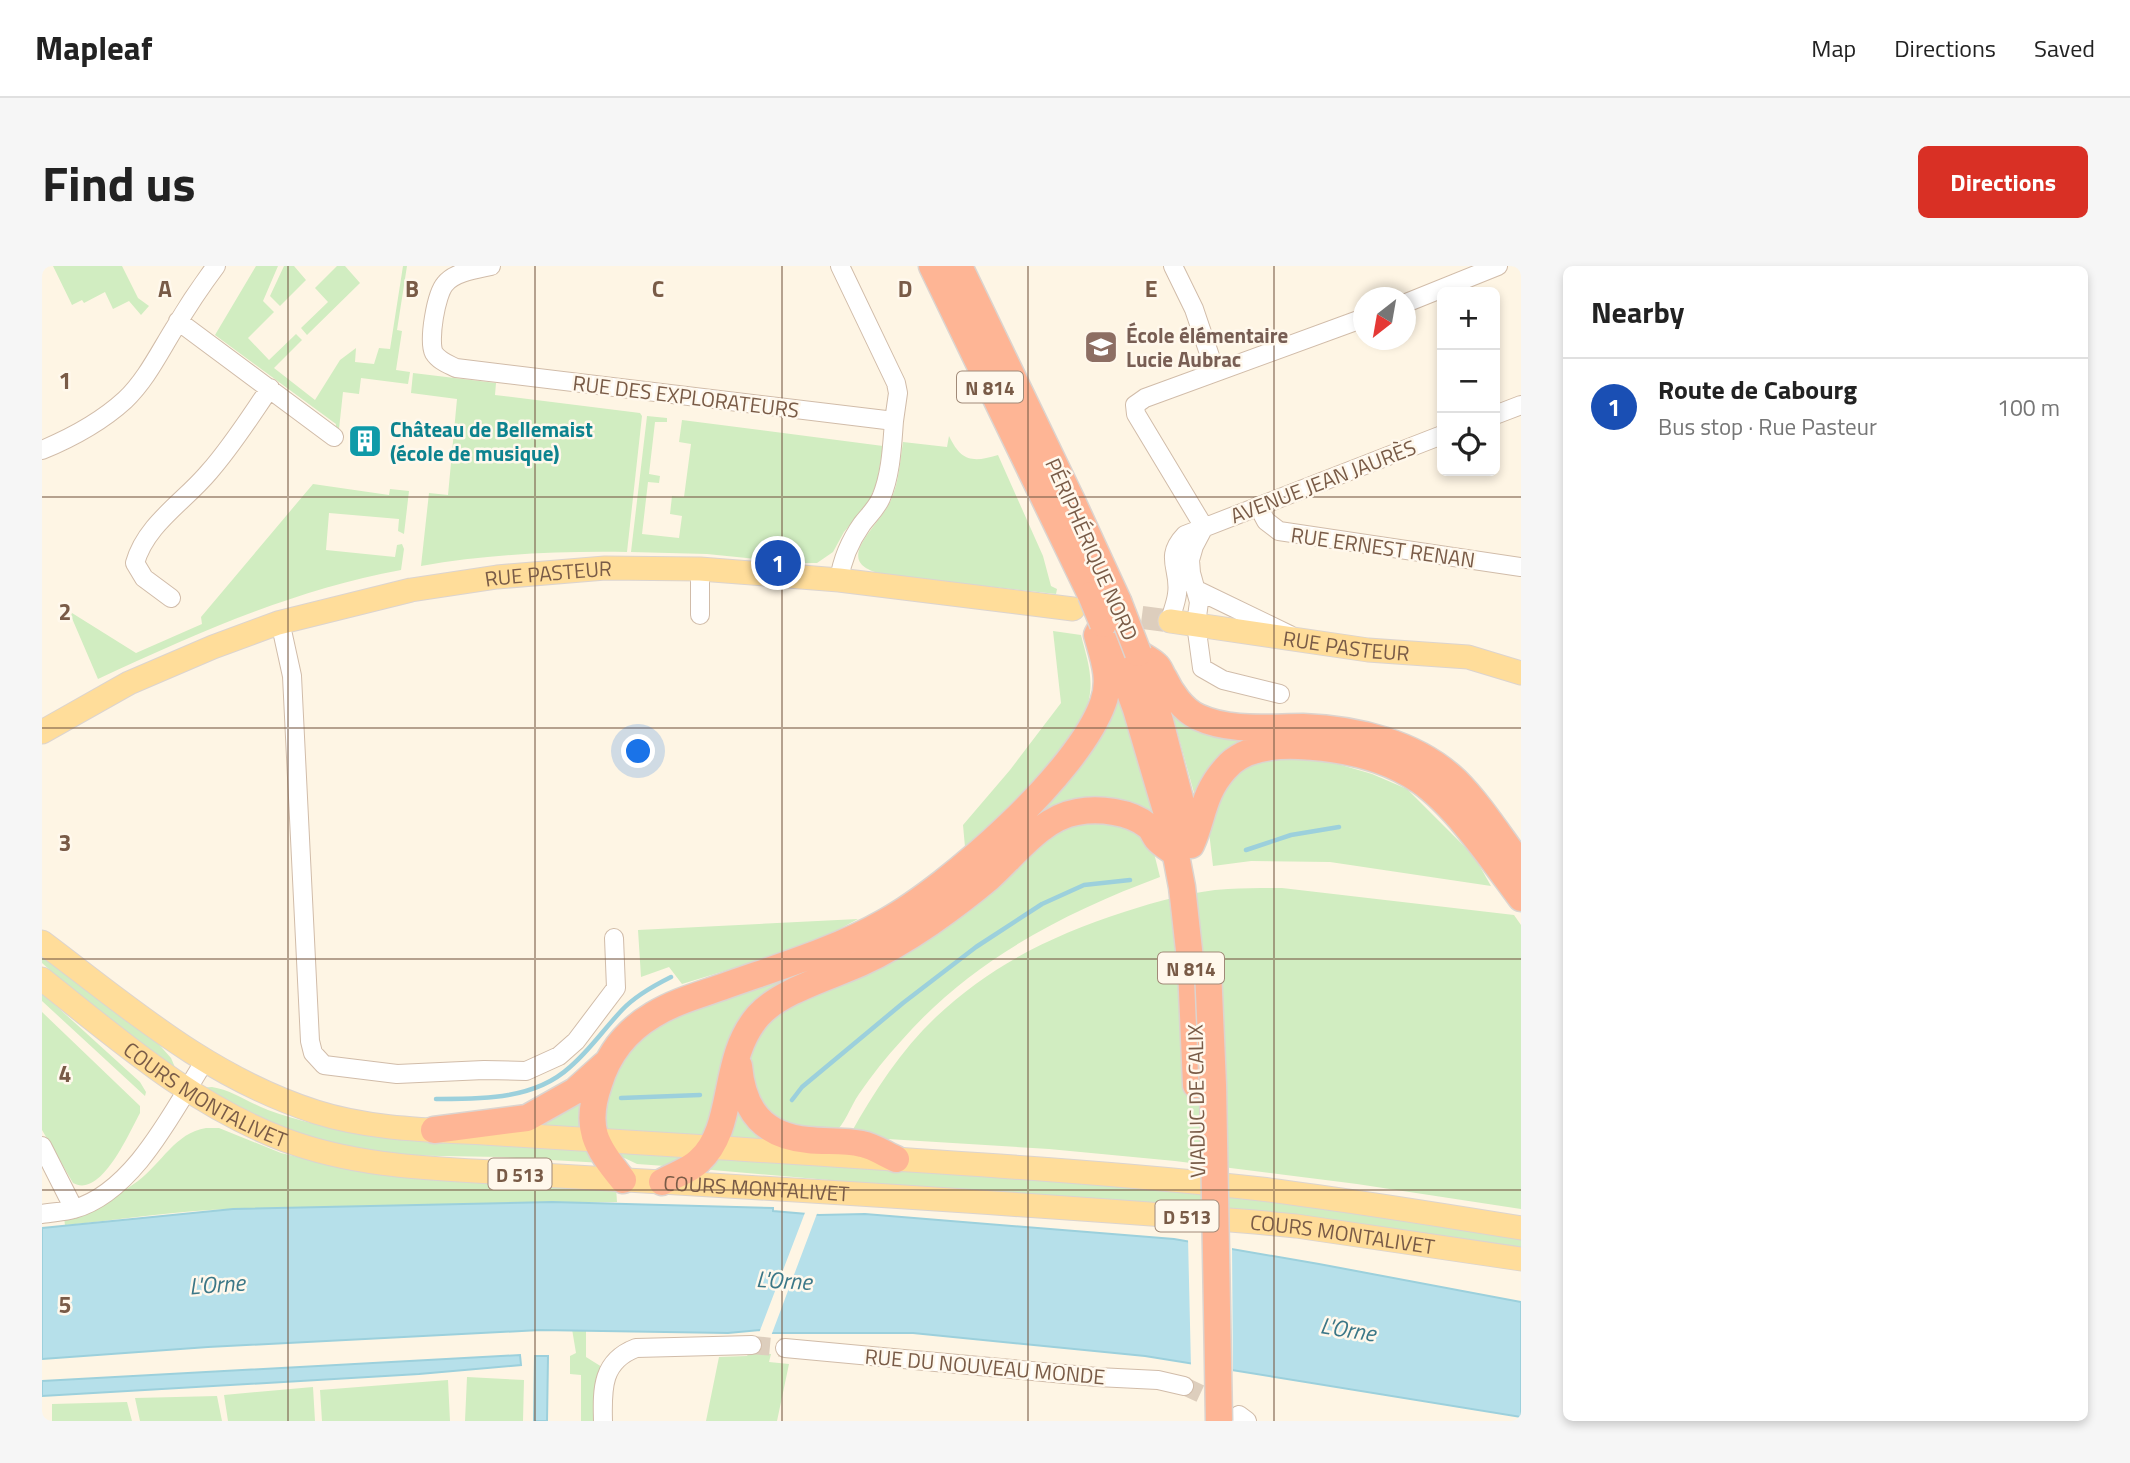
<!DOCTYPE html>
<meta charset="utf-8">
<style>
:root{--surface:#fff;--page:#f6f6f6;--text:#222;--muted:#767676;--line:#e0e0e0;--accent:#d93025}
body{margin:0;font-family:"Titillium Web",sans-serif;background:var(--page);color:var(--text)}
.controls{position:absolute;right:21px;top:21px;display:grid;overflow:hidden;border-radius:10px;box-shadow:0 4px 10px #0003}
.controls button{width:63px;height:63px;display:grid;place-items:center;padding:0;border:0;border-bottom:2px solid var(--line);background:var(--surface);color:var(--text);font:35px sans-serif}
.compass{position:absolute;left:1311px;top:21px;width:63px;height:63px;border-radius:50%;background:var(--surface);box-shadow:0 4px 10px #0003;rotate:211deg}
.you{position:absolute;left:597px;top:486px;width:24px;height:24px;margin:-18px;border:5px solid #fff;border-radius:50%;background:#1a73e8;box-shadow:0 0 0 10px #1a73e833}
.badge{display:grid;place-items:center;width:46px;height:46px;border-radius:50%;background:var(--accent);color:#fff;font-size:23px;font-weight:700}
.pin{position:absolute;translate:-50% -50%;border:4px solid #fff;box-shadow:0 2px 7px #0006}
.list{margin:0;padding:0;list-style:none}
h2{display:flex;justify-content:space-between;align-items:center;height:91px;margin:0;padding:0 28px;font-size:30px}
h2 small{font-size:23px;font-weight:400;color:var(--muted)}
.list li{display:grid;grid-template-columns:46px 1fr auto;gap:21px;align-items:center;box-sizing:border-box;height:98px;padding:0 28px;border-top:2px solid var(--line)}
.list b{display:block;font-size:26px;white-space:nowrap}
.list p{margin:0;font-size:23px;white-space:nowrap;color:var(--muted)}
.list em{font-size:23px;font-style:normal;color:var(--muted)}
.icon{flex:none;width:38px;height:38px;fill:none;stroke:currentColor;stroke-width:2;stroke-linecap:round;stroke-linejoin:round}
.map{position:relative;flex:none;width:1479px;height:1155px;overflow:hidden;border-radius:10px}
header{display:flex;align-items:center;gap:42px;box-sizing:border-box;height:98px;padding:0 35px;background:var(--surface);border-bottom:2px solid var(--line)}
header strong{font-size:33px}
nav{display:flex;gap:38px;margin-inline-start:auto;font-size:24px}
.intro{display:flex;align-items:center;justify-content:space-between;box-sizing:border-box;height:168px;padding:0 42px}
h1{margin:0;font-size:49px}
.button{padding:18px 32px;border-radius:10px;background:var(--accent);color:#fff;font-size:24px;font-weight:700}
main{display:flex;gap:42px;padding:0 42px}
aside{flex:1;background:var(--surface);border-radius:10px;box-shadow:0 4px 10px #0003}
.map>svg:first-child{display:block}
.green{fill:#d1edc1}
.water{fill:#b6e0ea;stroke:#9cd0dc;stroke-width:2}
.pier{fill:#fef5e4}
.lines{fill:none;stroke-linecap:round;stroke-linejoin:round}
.stream{stroke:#9cd0dc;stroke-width:4.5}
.minor-tunnel{stroke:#ddcebd;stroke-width:18;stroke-dasharray:18 9;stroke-linecap:butt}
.major-tunnel{stroke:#ddcebd;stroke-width:23;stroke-dasharray:23 11;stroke-linecap:butt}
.minor-casing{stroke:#d1bca9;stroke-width:20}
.major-casing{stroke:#dcd4cf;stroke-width:25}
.highway-casing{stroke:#dcd4cf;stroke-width:29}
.minor{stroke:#fff;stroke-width:18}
.major{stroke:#ffdd9a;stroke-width:23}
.highway{stroke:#feb595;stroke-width:26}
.highway-bridge-casing{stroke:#dcd4cf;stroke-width:29;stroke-linecap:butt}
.highway-bridge{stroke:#feb595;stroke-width:26}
.grid{fill:none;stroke:#795b47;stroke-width:2;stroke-opacity:0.55}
.labels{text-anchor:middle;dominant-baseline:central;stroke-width:5;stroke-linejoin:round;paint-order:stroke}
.shield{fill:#fff8ec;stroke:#a18a78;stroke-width:2}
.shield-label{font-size:19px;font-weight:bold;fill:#795b47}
.education-label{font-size:21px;font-weight:bold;fill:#785e54;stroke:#fff8ec;text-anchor:start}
.street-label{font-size:21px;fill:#795b47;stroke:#fff8ec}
.culture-label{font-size:21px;font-weight:bold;fill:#0d838f;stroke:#fff8ec;text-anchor:start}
.water-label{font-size:23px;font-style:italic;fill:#3b7787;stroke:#fff8ec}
.grid-label{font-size:23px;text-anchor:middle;font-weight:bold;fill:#795b47;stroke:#fff8ec;stroke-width:5;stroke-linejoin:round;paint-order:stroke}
</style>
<header>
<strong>Mapleaf</strong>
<nav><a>Map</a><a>Directions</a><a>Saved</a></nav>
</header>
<div class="intro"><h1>Find us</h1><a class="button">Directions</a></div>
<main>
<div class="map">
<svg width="1479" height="1155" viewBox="0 0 1479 1155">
<rect width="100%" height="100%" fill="#fef5e4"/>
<path class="green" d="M 11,0 L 80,0 L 96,32 L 107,40 L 99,49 L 87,35 L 71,43 L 63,26 L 42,37 L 40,34 L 30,39 Z
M 214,0 L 236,0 L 221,35 L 232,46 L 206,72 L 227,94 L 254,68 L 260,74 L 232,102 L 273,134 L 298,94 L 314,82 L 313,96 L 332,98 L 337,82 L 348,83 L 361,0 L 365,0 L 355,64 L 360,65 L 354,104 L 368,106 L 366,118 L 319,112 L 317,128 L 301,126 L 297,163 L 293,164 L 294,158 L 173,69 Z
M 242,0 L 252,0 L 264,14 L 238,40 L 228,30 Z
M 295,0 L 303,0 L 318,17 L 265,69 L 259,62 L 286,36 L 273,22 Z
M 371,107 L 454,117 L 453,129 L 598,147 L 600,150 L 585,286 C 516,285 447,288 379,300 L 387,227 L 406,229 L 415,133 L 369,127 Z
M 605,150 L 625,152 L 625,156 L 613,156 L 607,208 L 618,210 L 617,217 L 606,216 L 600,268 L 637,272 L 640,250 L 628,248 L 630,230 L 642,231 L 649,178 L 637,176 L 640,154 L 841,180 L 835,216 L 826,238 L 802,266 L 791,286 L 775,297 L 755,297 L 665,288 L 589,286 Z
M 907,170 C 919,195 930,197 956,189 L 1001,290 L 1009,320 L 1015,323 L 1014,328 L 845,309 C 784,298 837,262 849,234 C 857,216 858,195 861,176 L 905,181 Z
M 271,218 L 347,229 L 348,223 L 367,225 L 362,268 L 356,265 L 357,253 L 287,247 L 284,284 L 353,291 L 355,279 L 360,278 L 362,283 L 359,304 C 251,324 155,367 56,413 L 29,350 L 30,347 L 94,387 L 160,358 L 159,351 Z
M 1011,365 L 1039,369 C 1044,389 1052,411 1047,433 C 1039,475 956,551 923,581 L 921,559 L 968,504 L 1019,437 Z
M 1067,398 L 1118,556 L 1055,537 L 736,726 L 670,870 L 559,865 L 558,830 L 602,761 L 772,694 L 1009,524 Z
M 1129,443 L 1215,472 L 1159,516 L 1152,527 Z
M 1245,491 L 1289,496 L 1330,508 L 1365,523 L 1432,590 L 1449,620 L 1288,596 L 1209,595 L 1171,600 L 1167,566 L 1182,521 L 1197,504 L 1217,494 Z
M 1048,553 L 1096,562 L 1111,583 L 1118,611 C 1021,647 929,695 860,774 C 844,791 830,809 817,828 C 808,841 803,859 791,868 L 730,856 L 705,819 L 708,776 L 736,747 L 771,728 L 860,691 L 927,646 L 1012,567 Z
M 1240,622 L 1472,649 L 1479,659 L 1479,943 L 1315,918 L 1133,895 L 1007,883 L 829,872 L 809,867 C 832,826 859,784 894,751 C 949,699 1011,669 1082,646 C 1116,635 1151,625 1186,623 C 1204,622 1222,622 1240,622 Z
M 816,653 L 768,679 L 640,718 L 627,701 L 599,711 L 596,664 Z
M 0,687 L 113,774 L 129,792 L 135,806 L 45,737 L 0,697 Z
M 0,727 L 98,816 L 104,826 L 103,830 L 0,735 Z
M 0,746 L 98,840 L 98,847 C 87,867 59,933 31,917 L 0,864 Z
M 170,821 C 190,824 207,837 226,844 C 256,855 288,862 319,867 L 550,881 L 561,897 L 459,891 L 341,889 L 245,866 L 154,822 Z
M 541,822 L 541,863 L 479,859 Z
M 692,829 L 727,872 L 681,872 Z
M 164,862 L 177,862 L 239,887 L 281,897 L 574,921 L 575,936 C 448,937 320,940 192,943 C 137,944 78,954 23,959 L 22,952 C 49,942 73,932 96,915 C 120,897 133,867 164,862 Z
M 572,887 L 656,887 L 637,901 L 595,898 Z
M 673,889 L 1147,923 L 1479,971 L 1479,981 L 1310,959 L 659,903 Z
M 530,1063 L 544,1065 L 544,1091 L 560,1101 L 553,1155 L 539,1155 L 539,1109 L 528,1108 L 528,1090 L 534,1087 Z
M 707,1087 L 729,1088 L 727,1096 L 747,1098 L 735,1155 L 664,1155 L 677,1091 L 705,1090 Z
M 425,1111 L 482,1114 L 481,1155 L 423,1155 Z
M 406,1114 L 408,1155 L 280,1155 L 278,1124 Z
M 271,1121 L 273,1155 L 186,1155 L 182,1129 Z
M 175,1130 L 180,1155 L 98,1155 L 93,1132 Z
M 85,1136 L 90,1155 L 10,1155 L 10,1138 Z"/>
<path class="water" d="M 510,936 L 731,942 L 731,945 L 777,949 L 823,948 L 1132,973 L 1277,998 L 1479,1036 L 1479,1151 L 1103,1090 L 871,1067 L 730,1067 L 718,1064 L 686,1067 L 498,1064 L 166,1081 L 0,1093 L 0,962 L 191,943 Z
M 478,1089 L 479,1099 L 377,1108 L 0,1130 L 0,1115 Z
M 493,1090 L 506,1090 L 505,1155 L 492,1155 Z"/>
<path class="pier" d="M 764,944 L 776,945 L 729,1070 L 717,1067 Z
M 1146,972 L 1190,980 L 1191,1108 L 1149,1101 Z"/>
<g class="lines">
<path class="stream" d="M 1204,584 L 1249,569 L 1297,561
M 579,832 L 658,829
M 394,833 C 439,833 492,834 528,801 C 548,784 562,763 580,744 C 593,730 611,720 629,711
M 750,834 L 760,821 L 861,737 L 934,681 L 1000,638 L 1042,619 L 1088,614"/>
<path class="minor-tunnel" d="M 710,1079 L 743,1082
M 1142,1120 L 1183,1139"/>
<path class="major-tunnel" d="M 1066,347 L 1128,355"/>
<g class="minor-casing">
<path id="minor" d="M 449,0 C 435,3 412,6 403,18 C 394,28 386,75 392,87 C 397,95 406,98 414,102 L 852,155 C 850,181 849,208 839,232 C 834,243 827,249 820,258 C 808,275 800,294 797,314
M 798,0 L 854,117 L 856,127 L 852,155
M 1131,0 L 1152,43 L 1173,105
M 1364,37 L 1456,0
M 136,55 L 292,171
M 1453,149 L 1479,139
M 0,184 C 29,172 60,155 83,134 C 104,114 117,87 132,63 C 145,41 159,20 174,0
M 1216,240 L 1224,255 L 1237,265 L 1479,301
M 1162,261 L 1094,148 L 1093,139 L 1103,132 L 1322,52
M 1162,261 L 1152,280 L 1148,294 L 1149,307 L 1157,336 L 1154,358 L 1160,402 L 1181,414 L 1238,428
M 1155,324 L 1248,369
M 129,332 L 102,312 L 93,297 C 104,258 142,236 167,206 C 190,180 208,151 228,122
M 658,349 L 658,303
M 1128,355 C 1130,346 1134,337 1135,328 C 1139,303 1121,292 1143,269 L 1400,169
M 236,357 L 241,369 L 250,410 L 268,775 L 271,787 L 282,799 L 355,808 L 442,804 L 484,805 L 517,790 L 534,775 L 574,722 L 572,672
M 0,880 L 32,943
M 0,948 C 10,946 22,946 32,943 C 92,926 131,845 162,796
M 743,1082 L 1055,1111 L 1116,1114 L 1142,1120
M 1197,1149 L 1205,1155
M 561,1155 C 560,1122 560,1095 594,1082 L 710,1079"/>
</g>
<g class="major-casing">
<g id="major">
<path id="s1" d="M 1128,355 L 1326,384 L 1426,391 L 1479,407"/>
<path id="s2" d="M 0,466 L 87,417 L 171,381 L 236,357 L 369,324 L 455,311 L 563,302 L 658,303 L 797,314 L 1031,343"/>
<path d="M 0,676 C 89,743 166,811 274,846 C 327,863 386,864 442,867 C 522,872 601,877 681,882 C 860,894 1040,903 1219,923 C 1306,934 1393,948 1479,962"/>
<path id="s3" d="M 0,713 C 77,774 150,839 243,874 C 310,899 379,902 450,906 C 501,909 552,912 602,915 C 806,927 1010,940 1213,956 L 1254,960 L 1479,993"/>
</g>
</g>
<g class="highway-casing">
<path id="highway" d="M 890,0 L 1049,329
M 917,0 L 1030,235 L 1076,335
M 1071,380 L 1094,443 L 1128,558 L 1140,621 L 1149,702 L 1154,819
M 1096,387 C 1102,391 1109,394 1114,399 C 1118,402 1119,408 1122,412 C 1129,427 1141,444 1156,451 C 1188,466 1227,461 1261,461 C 1315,463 1374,477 1414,515 C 1438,539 1458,571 1479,599
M 1099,396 L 1118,455 L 1146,564
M 1149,579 C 1162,551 1160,529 1183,503 C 1200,482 1231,479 1257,480 C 1297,482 1344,491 1378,515 C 1415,541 1452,596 1479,632
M 697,800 C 701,843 720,870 766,874 C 783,876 802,874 820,878 C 831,880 843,888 854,893
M 392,864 L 485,852 L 533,825 L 562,799
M 581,914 C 553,880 542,861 557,818 C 566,788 584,765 611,749 C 632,736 657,729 680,721 C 733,702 794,684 843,656 C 908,620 1036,507 1061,437 C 1070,414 1061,391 1055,369 L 1061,358
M 620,916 C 632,909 647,905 657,895 C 695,861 678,794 716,750 C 738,725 788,711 819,697 C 843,686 866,672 888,657 C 908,643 928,628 947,612 C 973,589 999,552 1035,546 C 1056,542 1088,545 1106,560 C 1110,563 1112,569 1115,573 C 1119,578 1126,582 1132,586"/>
</g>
<use href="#minor" class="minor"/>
<use href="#major" class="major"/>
<use href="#highway" class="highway"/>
<g class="highway-bridge-casing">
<path id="highway-bridge" d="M 1049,329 L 1061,358
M 1076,335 L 1096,387
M 1166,703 L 1171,819 L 1177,1155"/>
</g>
<use href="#highway-bridge" class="highway-bridge"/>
</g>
<path class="grid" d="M 246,0 L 246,1155M 493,0 L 493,1155M 740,0 L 740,1155M 986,0 L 986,1155M 1232,0 L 1232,1155M 0,231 L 1479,231M 0,462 L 1479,462M 0,693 L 1479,693M 0,924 L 1479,924"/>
<defs>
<g id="school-square" transform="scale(1.75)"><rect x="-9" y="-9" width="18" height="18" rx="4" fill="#8d6e63" stroke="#fff8ec"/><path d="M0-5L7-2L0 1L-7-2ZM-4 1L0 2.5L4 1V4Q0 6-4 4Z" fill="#fff"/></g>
<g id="building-square" transform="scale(1.75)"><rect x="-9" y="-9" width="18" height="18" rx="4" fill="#0f9aa8" stroke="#fff8ec"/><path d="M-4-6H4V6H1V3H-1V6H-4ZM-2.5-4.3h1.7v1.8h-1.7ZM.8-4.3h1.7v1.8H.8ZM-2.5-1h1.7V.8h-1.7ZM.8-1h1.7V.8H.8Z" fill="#fff"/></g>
</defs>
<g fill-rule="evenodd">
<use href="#school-square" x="1059" y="81"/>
<use href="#building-square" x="323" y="175"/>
</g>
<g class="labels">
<g class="shield">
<rect x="915" y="105.5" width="66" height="31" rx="5"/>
<rect x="1116" y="686.5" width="66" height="31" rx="5"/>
<rect x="446.5" y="892.5" width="63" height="31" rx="5"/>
<rect x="1113.5" y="934.5" width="63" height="31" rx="5"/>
</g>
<g class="shield-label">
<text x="948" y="121">N 814</text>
<text x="1149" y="702">N 814</text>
<text x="478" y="908">D 513</text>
<text x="1145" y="950">D 513</text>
</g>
<g class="education-label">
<text x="1084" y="69">École élémentaire<tspan x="1084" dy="24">Lucie Aubrac</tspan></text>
</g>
<g class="street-label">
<text transform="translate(644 130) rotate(7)">RUE DES EXPLORATEURS</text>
<text transform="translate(1281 215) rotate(-21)">AVENUE JEAN JAURÈS</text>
<text transform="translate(1341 281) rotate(8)">RUE ERNEST RENAN</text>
<text transform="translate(1050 283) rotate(66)">PÉRIPHÉRIQUE NORD</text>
<text stroke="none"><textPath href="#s2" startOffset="536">RUE PASTEUR</textPath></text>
<text stroke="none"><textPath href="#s1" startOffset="178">RUE PASTEUR</textPath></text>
<text stroke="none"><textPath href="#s3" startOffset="201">COURS MONTALIVET</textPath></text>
<text transform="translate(1154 835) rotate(-91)">VIADUC DE CALIX</text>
<text stroke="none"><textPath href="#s3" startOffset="768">COURS MONTALIVET</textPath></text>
<text stroke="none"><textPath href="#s3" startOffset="1356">COURS MONTALIVET</textPath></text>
<text transform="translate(943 1100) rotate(5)">RUE DU NOUVEAU MONDE</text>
</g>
<g class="culture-label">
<text x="348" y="163">Château de Bellemaist<tspan x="348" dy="24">(école de musique)</tspan></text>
</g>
<g class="water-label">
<text transform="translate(742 1014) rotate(3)">L'Orne</text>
<text transform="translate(175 1018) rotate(-4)">L'Orne</text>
<text transform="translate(1306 1063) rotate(9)">L'Orne</text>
</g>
</g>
<g class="grid-label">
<text x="123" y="31">A</text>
<text x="370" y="31">B</text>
<text x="616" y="31">C</text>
<text x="863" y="31">D</text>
<text x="1109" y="31">E</text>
<text x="23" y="123">1</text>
<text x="23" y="354">2</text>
<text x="23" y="585">3</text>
<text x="23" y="816">4</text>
<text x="23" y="1047">5</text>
</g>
</svg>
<div class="controls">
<button>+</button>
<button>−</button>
<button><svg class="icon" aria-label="locate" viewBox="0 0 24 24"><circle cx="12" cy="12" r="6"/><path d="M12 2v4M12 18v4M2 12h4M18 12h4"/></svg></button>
</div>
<svg class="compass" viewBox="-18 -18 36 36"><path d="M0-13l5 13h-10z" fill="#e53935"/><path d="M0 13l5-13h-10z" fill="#767676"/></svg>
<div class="you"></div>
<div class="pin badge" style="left:736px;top:297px;background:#1a4fb4">1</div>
</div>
<aside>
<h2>Nearby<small></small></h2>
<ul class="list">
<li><span class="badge" style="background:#1a4fb4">1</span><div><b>Route de Cabourg</b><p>Bus stop · Rue Pasteur</p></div><em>100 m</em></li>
</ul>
</aside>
</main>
